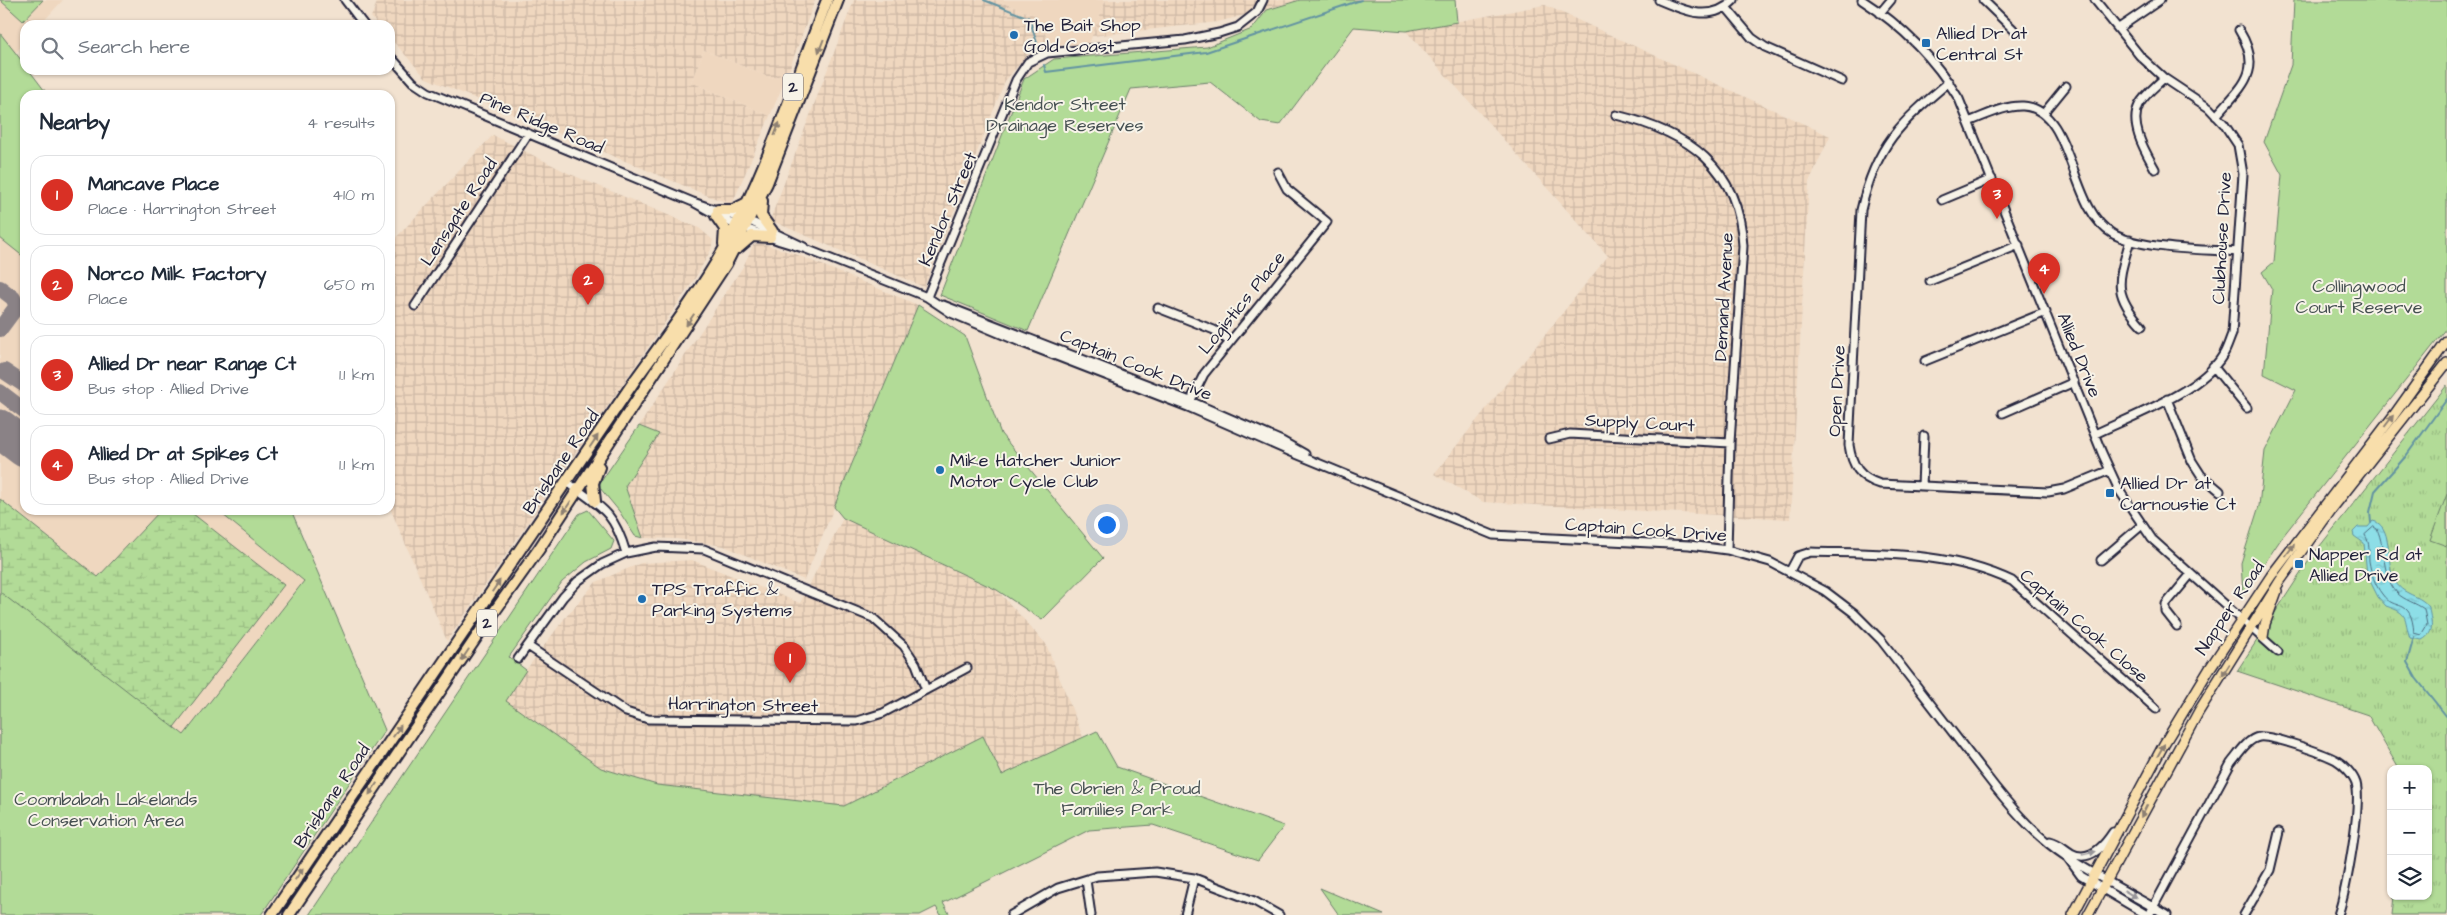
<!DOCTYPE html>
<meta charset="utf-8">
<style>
:root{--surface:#fff;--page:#f2f2f3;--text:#1f2937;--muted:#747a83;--line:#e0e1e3;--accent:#d93025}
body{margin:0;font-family:"Architects Daughter",sans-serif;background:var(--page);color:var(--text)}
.controls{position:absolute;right:15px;bottom:15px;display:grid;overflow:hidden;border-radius:10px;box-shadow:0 1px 4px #0004}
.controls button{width:45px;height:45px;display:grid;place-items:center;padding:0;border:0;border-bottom:1px solid var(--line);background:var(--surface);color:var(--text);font:25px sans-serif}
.you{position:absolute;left:1106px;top:524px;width:18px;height:18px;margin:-12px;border:4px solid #fff;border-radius:50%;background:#1a73e8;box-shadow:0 0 0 8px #1a73e833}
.badge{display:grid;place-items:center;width:32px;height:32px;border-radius:50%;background:var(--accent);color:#fff;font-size:16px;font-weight:700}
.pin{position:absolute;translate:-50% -41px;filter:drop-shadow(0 1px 2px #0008)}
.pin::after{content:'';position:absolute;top:26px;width:18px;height:15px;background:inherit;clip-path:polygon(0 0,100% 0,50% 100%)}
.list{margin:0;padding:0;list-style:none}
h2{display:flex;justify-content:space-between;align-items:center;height:65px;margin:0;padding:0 20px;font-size:21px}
h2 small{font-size:16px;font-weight:400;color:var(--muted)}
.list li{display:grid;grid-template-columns:32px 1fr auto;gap:15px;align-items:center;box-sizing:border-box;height:80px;margin:0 10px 10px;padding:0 10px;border:1px solid var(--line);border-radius:15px}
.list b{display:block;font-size:19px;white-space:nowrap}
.list p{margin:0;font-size:16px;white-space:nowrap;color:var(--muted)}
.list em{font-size:16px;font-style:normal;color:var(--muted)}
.icon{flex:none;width:28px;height:28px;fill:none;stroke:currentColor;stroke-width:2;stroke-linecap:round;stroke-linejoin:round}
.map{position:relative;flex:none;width:2447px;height:915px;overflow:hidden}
.search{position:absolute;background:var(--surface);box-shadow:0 1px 4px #0004;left:20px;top:20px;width:375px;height:55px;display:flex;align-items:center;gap:12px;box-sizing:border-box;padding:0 18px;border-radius:15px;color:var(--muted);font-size:19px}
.panel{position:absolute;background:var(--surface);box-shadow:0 1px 4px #0004;left:20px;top:90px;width:375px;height:425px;border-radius:15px}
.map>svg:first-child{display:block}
.built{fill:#efd7bf}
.industrial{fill:url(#industrial-grid)}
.grass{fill:url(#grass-tufts);stroke:#6a7e69}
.wetland{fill:url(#wetland-marsh);stroke:#6a7e69}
.park{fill:#b2db97;stroke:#6a7e69}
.water{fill:url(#water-ripples);stroke:#6293a2}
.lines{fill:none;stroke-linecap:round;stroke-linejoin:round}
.shore{stroke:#4d6d80;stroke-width:1}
.stream{stroke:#6293a2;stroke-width:2}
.taxiway{stroke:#8a8286;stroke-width:16}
.runway{stroke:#8a8286;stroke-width:39}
.minor-casing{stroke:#22223b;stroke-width:11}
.major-casing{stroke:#22223b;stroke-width:12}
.highway-casing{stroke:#22223b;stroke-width:14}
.minor{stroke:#f7f3e8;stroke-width:7}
.major{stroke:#f8deab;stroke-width:9}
.highway{stroke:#f8deab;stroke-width:10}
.oneway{fill:#8d8073}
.oneway2{fill:#97959a}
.poi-dot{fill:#1f6fb2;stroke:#f7f3e8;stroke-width:2}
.labels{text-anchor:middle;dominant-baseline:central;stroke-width:4;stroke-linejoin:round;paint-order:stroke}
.shield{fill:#f7f3e8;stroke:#62616f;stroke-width:1}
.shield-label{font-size:16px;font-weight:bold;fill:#22223b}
.poi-label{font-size:18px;fill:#22223b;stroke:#f7f3e8;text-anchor:start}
.park-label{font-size:18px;fill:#465052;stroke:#f7f3e8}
.street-label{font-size:18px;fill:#22223b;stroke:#f7f3e8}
</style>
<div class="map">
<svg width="2447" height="915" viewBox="0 0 2447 915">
<defs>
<pattern id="industrial-grid" width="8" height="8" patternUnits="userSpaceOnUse" patternTransform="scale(1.25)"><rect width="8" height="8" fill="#efd7bf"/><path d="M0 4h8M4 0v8" fill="none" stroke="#cdb8a5"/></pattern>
<pattern id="grass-tufts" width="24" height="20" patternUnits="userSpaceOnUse" patternTransform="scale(1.25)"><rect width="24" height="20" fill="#b2db97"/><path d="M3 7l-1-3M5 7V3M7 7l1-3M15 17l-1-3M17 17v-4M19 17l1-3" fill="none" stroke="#99bc83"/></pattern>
<pattern id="wetland-marsh" width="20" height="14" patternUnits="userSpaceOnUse" patternTransform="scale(1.25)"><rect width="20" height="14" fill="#b2db97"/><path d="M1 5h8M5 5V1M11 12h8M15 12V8" fill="none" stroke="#99bc83"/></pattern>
<pattern id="water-ripples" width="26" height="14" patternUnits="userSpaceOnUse" patternTransform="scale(1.25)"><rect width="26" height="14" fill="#8ddee7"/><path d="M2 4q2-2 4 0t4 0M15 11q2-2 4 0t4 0" fill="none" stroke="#79bec7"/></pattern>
</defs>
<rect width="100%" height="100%" fill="#f2e2d0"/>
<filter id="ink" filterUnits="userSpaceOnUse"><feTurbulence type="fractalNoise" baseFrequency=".02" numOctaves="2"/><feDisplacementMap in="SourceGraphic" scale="10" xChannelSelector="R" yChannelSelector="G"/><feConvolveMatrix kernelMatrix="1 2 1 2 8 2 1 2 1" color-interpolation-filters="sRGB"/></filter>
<g filter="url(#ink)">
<path class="built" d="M 0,0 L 63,0 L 40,25 L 25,25 L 25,41 L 14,55 L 0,37 Z
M 995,0 L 1106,0 L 1089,44 L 1050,45 L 1037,16 Z
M 704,50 L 771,78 L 788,73 L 770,116 L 691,82 Z
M 0,231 L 25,251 L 25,510 L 217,510 L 304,581 L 184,735 L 0,592 Z"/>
<path class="industrial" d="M 378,0 L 815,0 L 788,73 L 771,78 L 704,50 L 691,82 L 770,116 L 732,204 L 711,197 L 426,78 L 390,38 L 390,25 L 378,25 L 371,17 Z
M 854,0 L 995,0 L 1037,16 L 1050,45 L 1032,49 L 1005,81 L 924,287 L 770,220 Z
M 1106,0 L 1300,0 L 1218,22 L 1092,36 Z
M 1545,5 L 1830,136 L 1809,182 L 1790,519 L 1483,502 L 1434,474 L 1608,256 L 1406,31 Z
M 493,135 L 570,174 L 699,228 L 713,240 L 711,250 L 694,280 L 447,641 L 390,508 L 390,244 Z
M 760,243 L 793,253 L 918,305 L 804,580 L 724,546 L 677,539 L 643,538 L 625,486 L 659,434 L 639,426 L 744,265 L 753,245 Z
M 843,518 L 997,590 L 1046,644 L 1083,737 L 1002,775 L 983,736 L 844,806 L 657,785 L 600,768 L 506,701 L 526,670 L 564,619 L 596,582 L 641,563 L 692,560 L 800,603 Z"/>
<path class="grass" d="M 2447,385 L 2447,915 L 2392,915 L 2394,896 L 2428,896 L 2428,769 L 2399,769 L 2368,715 L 2237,671 L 2312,556 Z"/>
<path class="wetland" d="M 0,499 L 98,577 L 161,510 L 188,510 L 284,585 L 161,744 L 0,829 Z"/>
<path class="park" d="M 0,0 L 43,0 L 23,21 Z
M 1300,0 L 1455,0 L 1457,22 L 1406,31 L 1354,27 L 1280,125 L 1261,122 L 1210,82 L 1131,89 L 1028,331 L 940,295 L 1024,79 L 1054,59 L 1207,47 L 1252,29 L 1267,10 Z
M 2294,0 L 2447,0 L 2447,328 L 2283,536 L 2243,595 L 2241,563 L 2259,506 L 2265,451 L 2296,390 L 2264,374 L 2272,289 L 2262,272 L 2274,262 L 2282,175 L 2264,142 L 2291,65 Z
M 0,33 L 25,65 L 25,70 L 29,70 L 48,95 L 25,95 L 25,258 L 0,238 Z
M 918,305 L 965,336 L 1001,434 L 1103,558 L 1042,620 L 997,590 L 843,518 L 834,507 Z
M 639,426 L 659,434 L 625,486 L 643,538 L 635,536 L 619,511 L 600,488 L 600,483 Z
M 2447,494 L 2447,546 L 2430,540 Z
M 217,510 L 291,510 L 385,730 L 261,915 L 0,915 L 0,592 L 184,735 L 304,581 Z
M 588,510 L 614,541 L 611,549 L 586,562 L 562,582 L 509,657 L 526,670 L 506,701 L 601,768 L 657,785 L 844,806 L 983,736 L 1002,775 L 1097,731 L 1117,767 L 1284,826 L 1258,860 L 1153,825 L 1089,830 L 943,903 L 950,915 L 941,915 L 936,907 L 920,915 L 309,915 L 579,514 Z
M 1320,888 L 1384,915 L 1339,915 Z"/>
<path class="water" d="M 2373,521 C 2392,525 2387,559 2392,574 C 2399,597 2418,592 2429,607 C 2430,620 2437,632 2422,640 L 2410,638 C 2403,617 2410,614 2386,606 L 2378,597 L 2367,575 L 2364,543 L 2354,536 L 2353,532 L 2358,527 L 2368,527 Z"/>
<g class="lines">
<path class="shore" d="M 2374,527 L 2377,529 C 2386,549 2381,575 2397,593 C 2404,600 2416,603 2424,609 L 2427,625 L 2421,635 L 2414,633 C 2411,595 2395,613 2382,594 C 2375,585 2371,573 2369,561 C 2368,550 2371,545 2365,535 Z"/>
<path class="stream" d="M 984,0 L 1029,18 L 1037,43
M 1044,65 L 1046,72 L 1206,52 L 1361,0
M 2371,523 L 2370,512 L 2375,491 L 2406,456 L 2447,399
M 2414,637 L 2407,662 L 2416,678 L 2447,717"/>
<path class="taxiway" d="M 0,288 L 13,298 L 17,306 L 0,329
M 4,371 L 25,385
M 0,392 L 25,411"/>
<path class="runway" d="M 0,429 L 25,448"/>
<g class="minor-casing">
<path id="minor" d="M 345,0 L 364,25
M 1659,0 C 1685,11 1711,23 1734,0
M 1862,0 C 1901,25 1935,59 1959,99 L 2102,453 L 2119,490 L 2152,539 L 2278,652
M 1983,0 L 2013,29
M 2095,0 L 2140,56 L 2164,78 L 2209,108 L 2224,124 L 2238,145 L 2243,174 L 2232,334 C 2229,341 2227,349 2223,355 C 2201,392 2132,416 2095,434
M 1726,7 L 1752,38 L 1765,47 L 1842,81
M 1880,13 L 1891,0
M 2119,28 L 2160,0
M 390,56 L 413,82 L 428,92 L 693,202 L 754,223 L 804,247
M 1949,82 C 1900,123 1876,145 1861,210 L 1849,445 C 1852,466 1860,478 1880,484 L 2048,492 L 2064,489 L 2110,470
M 2044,113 L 2066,86
M 1616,115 C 1688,132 1739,167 1743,246 L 1730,443 L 1727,550
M 2216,116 C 2243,85 2264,71 2239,30
M 1968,122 C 1985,116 2005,105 2023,106 C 2075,109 2068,209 2113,234 C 2143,250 2203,249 2237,252
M 2155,169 C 2145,151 2129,125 2139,105 C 2144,95 2156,86 2164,78
M 1942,200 L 1992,179
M 693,202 L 729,222 L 780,241 L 806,249 L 927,297 L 951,313 L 1020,342 L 1188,407 L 1291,452 L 1493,535 L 1689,545 L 1727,550 L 1770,562 L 1825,591 L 1854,613 L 1881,640 L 1995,787 C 2016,813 2039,839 2067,857 C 2099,878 2134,896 2167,915
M 2130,240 C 2119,280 2111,292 2142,326
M 1930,281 L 2019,245
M 927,297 L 1016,80 L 1028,62 L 1047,53 L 1185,40 L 1219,33 L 1238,27 L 1257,12 L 1263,0
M 943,305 L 1190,401 L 1282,441 L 1305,454
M 415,306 L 528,134
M 1158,308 L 1214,330 L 1230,342
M 1925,361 L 2046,312
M 2213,366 L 2247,408
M 2167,399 L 2192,461 L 2201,475 L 2220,491
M 1189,404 L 1204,374 L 1327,222 L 1287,189 L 1278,172
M 2003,413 L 2074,382
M 1549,439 L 1570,434 L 1730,443
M 567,482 C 601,507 614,511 626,553
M 1922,486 L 1924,436
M 2101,560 L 2142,525
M 1790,571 L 1798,556 L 1811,552 C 1880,554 1949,551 2012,581 L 2156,709
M 2177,626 L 2166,612 L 2166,604 L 2191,574
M 528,646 L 626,712 L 648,719 L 857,721 L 883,713 L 967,668
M 518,659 L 563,597 L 578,581 L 602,564 L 626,553 L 656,547 L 704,549 L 873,618 L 904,646 L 916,664 L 926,690
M 2050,841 C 2059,843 2063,848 2071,853 C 2089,863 2104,846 2113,832
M 2068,858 L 2081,876 L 2147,915
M 1086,880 L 1091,915
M 1011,915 L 1058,888 L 1097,876 L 1155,872 L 1194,878 L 1254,901 L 1279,915
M 1185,915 L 1194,878
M 2149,915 L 2231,763 C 2238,755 2247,739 2259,737 C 2271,735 2323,753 2336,760 C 2343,764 2353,774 2356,783 C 2362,806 2346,891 2338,915
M 2244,915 L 2270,870 L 2279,832"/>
</g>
<g class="major-casing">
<path id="major" d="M 2263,637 L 2265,624 L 2277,591
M 2073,915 L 2164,744 L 2210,668 L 2271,576 L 2394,415 L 2447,341
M 2088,915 L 2199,711 L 2280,581 L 2331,510 L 2447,363"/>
</g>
<g class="highway-casing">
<path id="highway" d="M 762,201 L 761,216 L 772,231
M 718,210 L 733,210 L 747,203
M 716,216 L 725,229 L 724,244
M 738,248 L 752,236 L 770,237
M 595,501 L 593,483 L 599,467
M 272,915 L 635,380 C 666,337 698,295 724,249 C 767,170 795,83 827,0
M 289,915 L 482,629 L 539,549 L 726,264 L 767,183 L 838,0"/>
</g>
<use href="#minor" class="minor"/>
<use href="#major" class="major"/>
<use href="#highway" class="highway"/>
</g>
<defs><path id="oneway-solid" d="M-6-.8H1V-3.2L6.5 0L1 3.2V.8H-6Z" transform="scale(1.25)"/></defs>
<g class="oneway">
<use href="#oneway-solid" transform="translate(821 46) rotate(111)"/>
<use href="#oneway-solid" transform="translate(777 129) rotate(-69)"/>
<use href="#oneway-solid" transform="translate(690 320) rotate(124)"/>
<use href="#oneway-solid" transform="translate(2389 421) rotate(-53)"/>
<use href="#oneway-solid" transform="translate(594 441) rotate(-56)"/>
<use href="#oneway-solid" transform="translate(567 507) rotate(123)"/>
<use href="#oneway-solid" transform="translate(2290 550) rotate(-53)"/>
<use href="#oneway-solid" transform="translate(496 586) rotate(-56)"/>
<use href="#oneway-solid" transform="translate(465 655) rotate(123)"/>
<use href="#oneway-solid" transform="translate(2226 670) rotate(122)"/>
<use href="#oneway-solid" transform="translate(397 731) rotate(-56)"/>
<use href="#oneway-solid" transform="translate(2161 750) rotate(-61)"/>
<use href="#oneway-solid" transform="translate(373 789) rotate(124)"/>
<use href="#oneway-solid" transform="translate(2144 811) rotate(117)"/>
<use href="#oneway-solid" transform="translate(299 874) rotate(-56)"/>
</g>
<g class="oneway2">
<use href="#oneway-solid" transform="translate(2089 853) rotate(-13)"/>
<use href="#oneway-solid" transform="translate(2130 894) rotate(31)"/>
</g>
</g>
<g class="poi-dot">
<circle cx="1014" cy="35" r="5"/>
<rect x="1921" y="38" width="10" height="10" rx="2.5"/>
<circle cx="940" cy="470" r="5"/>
<rect x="2105" y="488" width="10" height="10" rx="2.5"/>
<rect x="2294" y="559" width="10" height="10" rx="2.5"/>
<circle cx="642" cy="599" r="5"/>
</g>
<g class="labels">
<g class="shield">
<rect x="783" y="73.5" width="20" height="27" rx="4"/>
<rect x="477" y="609.5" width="20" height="27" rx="4"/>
</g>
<g class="shield-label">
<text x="793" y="87">2</text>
<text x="487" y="623">2</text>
</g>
<g class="poi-label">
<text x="1024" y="25">The Bait Shop<tspan x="1024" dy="21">Gold Coast</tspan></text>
<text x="1936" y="33">Allied Dr at<tspan x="1936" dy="21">Central St</tspan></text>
<text x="950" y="460">Mike Hatcher Junior<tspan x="950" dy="21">Motor Cycle Club</tspan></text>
<text x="2120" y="483">Allied Dr at<tspan x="2120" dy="21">Carnoustie Ct</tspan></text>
<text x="2309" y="554">Napper Rd at<tspan x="2309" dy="21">Allied Drive</tspan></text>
<text x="652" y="589">TPS Traffic &amp;<tspan x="652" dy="21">Parking Systems</tspan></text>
</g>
<g class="park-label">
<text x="1065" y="104">Kendor Street<tspan x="1065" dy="21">Drainage Reserves</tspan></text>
<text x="2359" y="286">Collingwood<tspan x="2359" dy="21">Court Reserve</tspan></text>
<text x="1117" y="788">The Obrien &amp; Proud<tspan x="1117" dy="21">Families Park</tspan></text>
<text x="106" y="799">Coombabah Lakelands<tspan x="106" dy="21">Conservation Area</tspan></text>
</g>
<g class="street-label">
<text transform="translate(542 123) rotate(23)">Pine Ridge Road</text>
<text transform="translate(948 209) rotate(-67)">Kendor Street</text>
<text transform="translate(459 212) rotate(-57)">Lensgate Road</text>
<text transform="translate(2222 238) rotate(-87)">Clubhouse Drive</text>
<text transform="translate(1724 297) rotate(-87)">Demand Avenue</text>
<text transform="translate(1242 303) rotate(-51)">Logistics Place</text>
<text transform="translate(2079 355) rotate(68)">Allied Drive</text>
<text transform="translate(1136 365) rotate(22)">Captain Cook Drive</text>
<text transform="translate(1837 391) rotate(-87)">Open Drive</text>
<text transform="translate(1640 423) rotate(3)">Supply Court</text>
<text transform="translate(561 462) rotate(-56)">Brisbane Road</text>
<text transform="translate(1646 530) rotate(4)">Captain Cook Drive</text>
<text transform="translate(2230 608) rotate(-56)">Napper Road</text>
<text transform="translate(2084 626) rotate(41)">Captain Cook Close</text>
<text transform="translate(743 705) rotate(1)">Harrington Street</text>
<text transform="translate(332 796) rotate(-56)">Brisbane Road</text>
</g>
</g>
</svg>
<div class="controls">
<button>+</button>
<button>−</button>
<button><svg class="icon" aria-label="layers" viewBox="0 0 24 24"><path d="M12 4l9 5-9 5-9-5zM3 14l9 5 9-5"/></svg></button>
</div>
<div class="you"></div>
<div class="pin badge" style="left:790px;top:683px">1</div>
<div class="pin badge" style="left:588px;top:305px">2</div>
<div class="pin badge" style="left:1997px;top:219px">3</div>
<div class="pin badge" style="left:2044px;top:294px">4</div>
<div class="search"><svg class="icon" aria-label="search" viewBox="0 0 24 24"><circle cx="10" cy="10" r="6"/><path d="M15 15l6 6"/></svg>Search here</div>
<section class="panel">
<h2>Nearby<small>4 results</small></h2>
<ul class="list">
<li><span class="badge">1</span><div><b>Mancave Place</b><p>Place · Harrington Street</p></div><em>410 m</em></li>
<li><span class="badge">2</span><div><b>Norco Milk Factory</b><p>Place</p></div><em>650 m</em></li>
<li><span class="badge">3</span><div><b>Allied Dr near Range Ct</b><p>Bus stop · Allied Drive</p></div><em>1.1 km</em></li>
<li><span class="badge">4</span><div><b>Allied Dr at Spikes Ct</b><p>Bus stop · Allied Drive</p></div><em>1.1 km</em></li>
</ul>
</section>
</div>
